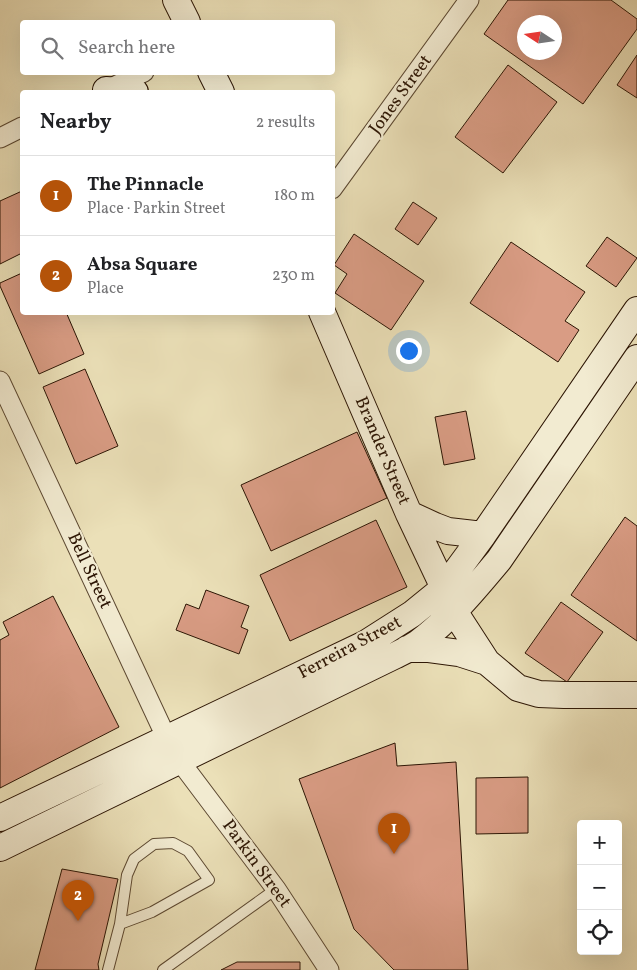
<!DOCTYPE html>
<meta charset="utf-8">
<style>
:root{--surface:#fff;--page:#f6f6f6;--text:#202124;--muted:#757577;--line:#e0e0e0;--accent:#b45309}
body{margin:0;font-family:Vollkorn,serif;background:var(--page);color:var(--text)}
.controls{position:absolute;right:15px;bottom:15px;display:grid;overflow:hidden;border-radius:5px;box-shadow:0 5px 20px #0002}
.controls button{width:45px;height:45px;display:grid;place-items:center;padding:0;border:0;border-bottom:1px solid var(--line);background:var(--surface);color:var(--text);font:25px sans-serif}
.compass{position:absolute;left:517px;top:15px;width:45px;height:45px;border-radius:50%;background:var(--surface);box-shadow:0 5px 20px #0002;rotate:282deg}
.you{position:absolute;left:408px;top:350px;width:18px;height:18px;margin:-12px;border:4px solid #fff;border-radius:50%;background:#1a73e8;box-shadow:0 0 0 8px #1a73e833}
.badge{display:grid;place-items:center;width:32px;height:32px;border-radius:50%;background:var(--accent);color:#fff;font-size:16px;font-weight:700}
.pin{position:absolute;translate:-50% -41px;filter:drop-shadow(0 1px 2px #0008)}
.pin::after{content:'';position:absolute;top:26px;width:18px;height:15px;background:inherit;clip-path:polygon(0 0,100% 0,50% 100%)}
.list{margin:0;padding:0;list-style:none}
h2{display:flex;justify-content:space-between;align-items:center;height:65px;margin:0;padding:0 20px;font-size:21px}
h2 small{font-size:16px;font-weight:400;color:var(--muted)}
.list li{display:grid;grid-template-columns:32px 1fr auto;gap:15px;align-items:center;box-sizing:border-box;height:80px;padding:0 20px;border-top:1px solid var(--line)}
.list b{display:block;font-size:19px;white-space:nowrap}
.list p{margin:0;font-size:16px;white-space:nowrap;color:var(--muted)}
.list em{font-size:16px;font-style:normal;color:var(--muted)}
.icon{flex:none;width:28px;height:28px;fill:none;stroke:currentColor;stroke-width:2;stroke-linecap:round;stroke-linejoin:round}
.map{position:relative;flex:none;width:637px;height:970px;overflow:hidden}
.search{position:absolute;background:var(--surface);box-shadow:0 5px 20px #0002;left:20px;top:20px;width:315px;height:55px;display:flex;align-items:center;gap:12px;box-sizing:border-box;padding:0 18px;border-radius:5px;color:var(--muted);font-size:19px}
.panel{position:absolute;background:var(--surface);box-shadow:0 5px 20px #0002;left:20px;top:90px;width:315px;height:225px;border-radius:5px}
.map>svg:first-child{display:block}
.building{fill:#d99c84;stroke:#2c1504;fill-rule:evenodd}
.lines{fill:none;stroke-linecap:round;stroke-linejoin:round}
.lane-casing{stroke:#5c4831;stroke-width:12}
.street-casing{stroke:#5c4831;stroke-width:21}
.secondary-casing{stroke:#2c1504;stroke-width:28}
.lane{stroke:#f2ebd1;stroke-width:10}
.street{stroke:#f2ebd1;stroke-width:19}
.secondary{stroke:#f2ebd1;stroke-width:26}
.labels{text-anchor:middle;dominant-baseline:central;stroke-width:4.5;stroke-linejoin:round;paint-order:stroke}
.street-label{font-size:18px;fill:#2c1504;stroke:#f2ebd1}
</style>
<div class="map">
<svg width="637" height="970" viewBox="0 0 637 970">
<rect width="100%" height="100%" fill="#ebe0b8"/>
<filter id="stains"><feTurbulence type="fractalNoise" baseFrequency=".004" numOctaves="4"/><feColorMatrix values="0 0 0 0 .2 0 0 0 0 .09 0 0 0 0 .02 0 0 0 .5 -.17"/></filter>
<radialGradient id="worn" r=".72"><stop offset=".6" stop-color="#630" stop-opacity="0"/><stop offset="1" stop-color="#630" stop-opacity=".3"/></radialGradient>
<path class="building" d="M 508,0 L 611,0 L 637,19 L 637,29 L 583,104 L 484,34 ZM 524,22 L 554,22 L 554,52 L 524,52 Z
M 637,55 L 637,98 L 617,85 Z
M 508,65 L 557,102 L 503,173 L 455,137 Z
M 22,191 L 22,253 L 0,264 L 0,201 Z
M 413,202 L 437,218 L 418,245 L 395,229 Z
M 354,234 L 424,281 L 391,330 L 335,293 L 347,274 L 334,265 Z
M 607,237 L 637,258 L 616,287 L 586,266 Z
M 511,242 L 585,292 L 565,321 L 579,330 L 558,362 L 470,303 Z
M 22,273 L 22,312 L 66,312 L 84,354 L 39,374 L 0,286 L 0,283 Z
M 85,369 L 118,446 L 76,464 L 43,387 Z
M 466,411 L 475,459 L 444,465 L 435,417 Z
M 357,432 L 387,498 L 271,551 L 241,485 Z
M 625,517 L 637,526 L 637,641 L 571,595 Z
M 376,520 L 407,587 L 290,641 L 260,575 Z
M 206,590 L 249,606 L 241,627 L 248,630 L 239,654 L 176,630 L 186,604 L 199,609 Z
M 53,596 L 119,727 L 0,788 L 0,640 L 9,635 L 3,622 Z
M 561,602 L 603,632 L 567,682 L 525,653 Z
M 395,743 L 397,766 L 456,762 L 468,970 L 394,970 L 354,929 L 299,779 Z
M 528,777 L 528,833 L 476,834 L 476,778 Z
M 62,869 L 118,879 L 98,964 L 99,970 L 35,970 Z
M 237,962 L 300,962 L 300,970 L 221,970 Z"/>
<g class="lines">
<g class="lane-casing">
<path id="lane" d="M 108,970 L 120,924 L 127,875 L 134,859 L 154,844 L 173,843 L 188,851 L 209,880 L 152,912 L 120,924
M 163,970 L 276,889"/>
</g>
<g class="street-casing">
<path id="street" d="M 109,89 L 144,72
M 0,138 L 22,127
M 332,189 L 469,0
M 0,381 L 167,739 L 179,760 L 276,889 L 329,970"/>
</g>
<g class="secondary-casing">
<path id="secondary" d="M 176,0 L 187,22
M 211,72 L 221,92
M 106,90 L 135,92
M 322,312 L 409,514 L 444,588 L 454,611 L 487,662 L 518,688 L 539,694 L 564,695 L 637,695
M 409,514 L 435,526 L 448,531 L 483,535
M 407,649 L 429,649 L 459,653 L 487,662
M 0,818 L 365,644 L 412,614 L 444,588 L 483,535 L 637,310
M 0,848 L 394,656 C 402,652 411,648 418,643 C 449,620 474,590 499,560 L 637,358"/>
</g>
<use href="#lane" class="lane"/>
<use href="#street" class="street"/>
<use href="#secondary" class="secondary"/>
</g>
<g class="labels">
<g class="street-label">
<text transform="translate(401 95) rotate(-54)">Jones Street</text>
<text transform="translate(382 451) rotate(67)">Brander Street</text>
<text transform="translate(89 571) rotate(65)">Bell Street</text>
<text transform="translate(350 648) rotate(-28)">Ferreira Street</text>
<text transform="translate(256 864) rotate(54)">Parkin Street</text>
</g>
</g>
<rect width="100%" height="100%" filter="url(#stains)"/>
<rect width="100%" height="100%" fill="url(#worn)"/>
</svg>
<div class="controls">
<button>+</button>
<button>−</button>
<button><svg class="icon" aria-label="locate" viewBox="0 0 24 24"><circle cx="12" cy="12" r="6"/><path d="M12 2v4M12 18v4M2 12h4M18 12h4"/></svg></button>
</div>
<svg class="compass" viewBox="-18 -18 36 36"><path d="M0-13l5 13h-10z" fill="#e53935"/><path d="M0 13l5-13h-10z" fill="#757577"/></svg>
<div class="you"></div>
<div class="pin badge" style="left:394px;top:854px">1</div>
<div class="pin badge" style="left:78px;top:921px">2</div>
<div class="search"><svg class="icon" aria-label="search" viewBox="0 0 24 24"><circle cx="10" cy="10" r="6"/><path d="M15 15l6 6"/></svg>Search here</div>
<section class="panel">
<h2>Nearby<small>2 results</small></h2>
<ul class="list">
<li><span class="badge">1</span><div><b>The Pinnacle</b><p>Place · Parkin Street</p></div><em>180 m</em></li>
<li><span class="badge">2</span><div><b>Absa Square</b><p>Place</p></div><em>230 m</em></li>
</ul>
</section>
</div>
